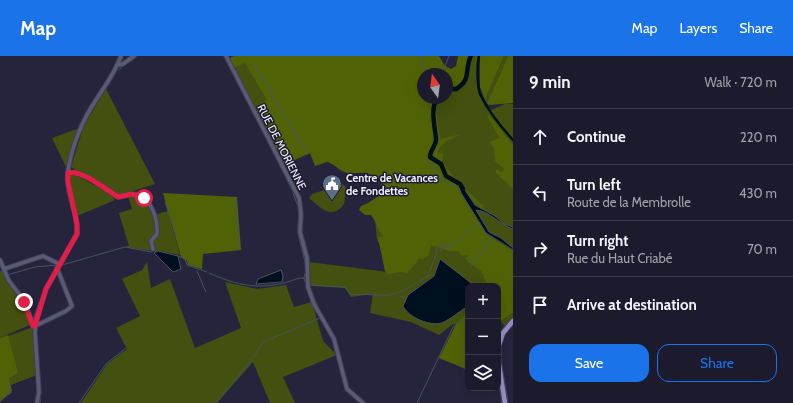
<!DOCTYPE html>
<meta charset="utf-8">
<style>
:root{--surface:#1c1b2e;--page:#252436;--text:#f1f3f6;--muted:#a0a1aa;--line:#3a394a;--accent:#1a73e8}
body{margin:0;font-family:Cabin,sans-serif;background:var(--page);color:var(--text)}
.controls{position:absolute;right:12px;bottom:12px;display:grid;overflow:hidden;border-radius:8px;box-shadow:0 4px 16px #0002}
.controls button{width:36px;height:36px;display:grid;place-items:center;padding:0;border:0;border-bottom:1px solid var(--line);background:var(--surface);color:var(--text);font:20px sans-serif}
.compass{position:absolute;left:417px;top:12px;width:36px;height:36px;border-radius:50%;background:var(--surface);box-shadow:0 4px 16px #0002;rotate:346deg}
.stop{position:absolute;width:12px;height:12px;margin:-9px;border:3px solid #e11d48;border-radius:50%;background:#fff}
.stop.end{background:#e11d48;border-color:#fff;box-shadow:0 1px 4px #0008}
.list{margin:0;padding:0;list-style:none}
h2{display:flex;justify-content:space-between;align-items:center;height:52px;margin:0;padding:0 16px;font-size:17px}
h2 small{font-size:13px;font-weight:400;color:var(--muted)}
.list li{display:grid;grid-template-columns:26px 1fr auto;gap:12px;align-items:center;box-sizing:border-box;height:56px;padding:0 16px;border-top:1px solid var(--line)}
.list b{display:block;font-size:15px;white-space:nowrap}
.list p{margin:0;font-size:13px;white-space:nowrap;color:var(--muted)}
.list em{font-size:13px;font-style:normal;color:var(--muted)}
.actions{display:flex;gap:8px;padding:12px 16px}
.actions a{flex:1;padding:9px 0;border:1px solid var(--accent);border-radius:12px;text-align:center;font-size:14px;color:var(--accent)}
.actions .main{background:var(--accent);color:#fff}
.icon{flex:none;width:22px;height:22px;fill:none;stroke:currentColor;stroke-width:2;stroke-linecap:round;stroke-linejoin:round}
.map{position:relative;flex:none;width:513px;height:347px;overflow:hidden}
header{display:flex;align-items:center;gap:24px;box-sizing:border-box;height:56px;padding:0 20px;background:var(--accent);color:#fff}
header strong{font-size:19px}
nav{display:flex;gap:22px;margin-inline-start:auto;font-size:14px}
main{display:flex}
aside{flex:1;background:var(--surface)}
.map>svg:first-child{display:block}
.green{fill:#43500f}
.forest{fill:#516206}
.water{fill:#000f1d;stroke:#485260}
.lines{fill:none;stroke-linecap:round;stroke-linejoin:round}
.stream{stroke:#485260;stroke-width:1}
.canal{stroke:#000f1d;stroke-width:2.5}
.river{stroke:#000f1d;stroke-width:4.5}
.minor-casing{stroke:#403e53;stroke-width:5.5}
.major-casing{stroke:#403e53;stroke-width:6}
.minor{stroke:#5a5976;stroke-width:3.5}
.major{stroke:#988dc0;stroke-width:4.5}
.route{stroke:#e11d48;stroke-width:5}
.labels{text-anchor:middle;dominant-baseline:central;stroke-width:3;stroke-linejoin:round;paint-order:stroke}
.street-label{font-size:11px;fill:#efeefc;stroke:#1d1a32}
.poi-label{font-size:11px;font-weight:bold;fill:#efeefc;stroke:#1d1a32;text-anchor:start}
</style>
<header>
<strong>Map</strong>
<nav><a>Map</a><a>Layers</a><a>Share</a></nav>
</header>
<main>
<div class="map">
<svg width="513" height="347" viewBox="0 0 513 347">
<rect width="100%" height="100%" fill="#26243d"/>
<path class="green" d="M 236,0 L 423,18 L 423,42 L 447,42 L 447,33 C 475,34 463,16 472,0 L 478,0 L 479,36 L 489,55 L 505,48 L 513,48 L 513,263 L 505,270 L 500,265 L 498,267 L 498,230 L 468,230 L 468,291 L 457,269 L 453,268 L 439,279 L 411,266 L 370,257 L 373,238 L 351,241 L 345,232 L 310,230 L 324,261 L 309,229 L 309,206 L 388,216 L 384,199 L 377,183 L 373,147 L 383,138 C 381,109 363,99 342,83 L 283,109 L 230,5 L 231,1 Z
M 504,0 L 508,0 L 487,47 L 485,44 Z
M 106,33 L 155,128 L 120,139 C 113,137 76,115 71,111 L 84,69 Z
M 77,73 L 78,73 L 67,113 L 52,82 Z
M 74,118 L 111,138 L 115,144 L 77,160 L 69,119 Z
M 343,128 L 346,132 L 344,148 C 332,165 320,151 309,142 L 312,138 Z
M 135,139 L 144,142 L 154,159 L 168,155 L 180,199 L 161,195 L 154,196 L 154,194 L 153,195 L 125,191 L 113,193 L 129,190 L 119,157 L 132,153 L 128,140 Z
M 147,206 L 151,232 L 170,223 L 195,292 L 241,272 L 225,226 L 257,233 L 286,229 L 294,251 L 312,246 L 323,285 L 337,299 L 283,321 L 295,347 L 270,347 L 253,306 L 217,347 L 81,347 L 107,308 L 127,293 L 116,272 L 140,260 L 122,223 L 142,214 Z
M 2,215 L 25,251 L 32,268 L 0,282 L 0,216 Z
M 33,271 L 37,319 L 11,329 L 9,322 L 8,280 Z"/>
<path class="forest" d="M 236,0 L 439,0 L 445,10 L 451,13 L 456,10 L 458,0 L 471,0 C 464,14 472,24 456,33 L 447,33 L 447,18 L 423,18 L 423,42 L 437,42 L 435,46 L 440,83 L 461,78 C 452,83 440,86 438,96 L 443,98 L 442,106 L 454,121 L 484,151 L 472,155 L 487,179 L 513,195 L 513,256 L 498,267 L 498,230 L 488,230 L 481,215 L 468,206 L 466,202 L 469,199 L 462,200 L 458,195 L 450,195 L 431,189 L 429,199 L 423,203 L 419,202 L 417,206 L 407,217 L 401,216 L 388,218 L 385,215 L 378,182 L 383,180 C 377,174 377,166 371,159 L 365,159 L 359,154 L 361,150 C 370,147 374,142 381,139 L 384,127 L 380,123 L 370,120 L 368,117 C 361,116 354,118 347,117 C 339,115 335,108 327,106 L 315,110 L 310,97 L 283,109 L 254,52 L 267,44 L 245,7 L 234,12 L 230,5 L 231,1 Z
M 480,0 L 504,0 L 485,44 L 480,31 Z
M 508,0 L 513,0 L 513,47 L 489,49 L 487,47 Z
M 489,59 L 513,89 L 513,133 L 496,117 L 496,113 L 502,116 L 504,113 L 495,105 L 494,92 L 489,86 L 499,82 L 487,60 Z
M 163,137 L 237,141 L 241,194 L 203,198 L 202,213 L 188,209 L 187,205 L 181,201 Z
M 468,256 L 468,314 L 439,302 L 456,268 Z
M 8,279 L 18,317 L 9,322 L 12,335 L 0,346 L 0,282 Z"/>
<path class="water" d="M 461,128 L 475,149 L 495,160 L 504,168 L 513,171 L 513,173 C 500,169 490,155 476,154 L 489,176 L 501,182 L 513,192 L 513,194 L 486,177 L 461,137 L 459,131 Z
M 158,195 L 178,200 L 181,213 L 173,216 L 154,197 Z
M 440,203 L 475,230 L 468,230 L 468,250 C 460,255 452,262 444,266 C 431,272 408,261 403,250 L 408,239 L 434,220 Z
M 281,214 L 283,220 L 282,226 L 256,228 L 258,223 Z"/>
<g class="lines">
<path class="stream" d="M 423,0 L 423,12 L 435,18
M 253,8 L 307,95
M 230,12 L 248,46
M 119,14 L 124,9
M 442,18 L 449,0
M 249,48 L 292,134
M 79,70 L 98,38
M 76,79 L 77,74
M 430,101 L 429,106 L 440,121 L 450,129 L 454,126
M 71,134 L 73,142
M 293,137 L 298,151
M 235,142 L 238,176
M 165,146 L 177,182
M 298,174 L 299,154
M 238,178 L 239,194
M 298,178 L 305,206
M 77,183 L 78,180
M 438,189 L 440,188 L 441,190 L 452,190 L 480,167
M 439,195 L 447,190
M 436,196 L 437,191
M 178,200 L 185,203 L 187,209 L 207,216
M 62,209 L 125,191 L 152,196
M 470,212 L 474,204 L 484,194 L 492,180
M 0,215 L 2,215 L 4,220
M 197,215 L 206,236
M 209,217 C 234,228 253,233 280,228 C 287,227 294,223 301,222 L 304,222 L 305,226
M 7,219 L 35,211 L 57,209
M 304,222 L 306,214
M 309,229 L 345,231 L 351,239 C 364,237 376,240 389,239 C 402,237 416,227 428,220 L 437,196
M 399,240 L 406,242
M 314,242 L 318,252
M 36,256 L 48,225
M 460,266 L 468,263
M 498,280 L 505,269 L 513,262
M 37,284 L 40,329
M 501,290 L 501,304 L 508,347
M 253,302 L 263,286 L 320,262
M 498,320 L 502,347
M 37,339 L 37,330
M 0,343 L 11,337 L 8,328
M 40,347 L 40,338
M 79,347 L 106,308 L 126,292
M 216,347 L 252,303
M 417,347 L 454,269"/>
<path class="canal" d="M 479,0 C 477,8 477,30 480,38 C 487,53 502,72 513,84"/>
<path class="river" d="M 447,33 L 456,33 C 472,24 464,13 471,0
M 437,42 C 430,54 435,70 436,83 C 436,90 430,94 430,101 L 441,108 L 446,120 L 460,128 L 463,133"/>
<g class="minor-casing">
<path id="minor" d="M 226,0 L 299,142 L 301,158 L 300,176 L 307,202 L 308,231 L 314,248 L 334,283 L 347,333 L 363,347
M 118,9 L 123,8 L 134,0
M 68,117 C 81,113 107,134 118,141 C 124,141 128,137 134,138 C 151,139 158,164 157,178 L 151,185 L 153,193
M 0,204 L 9,225 L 25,246 L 33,270 L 35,270 L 66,255 L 72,250 L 57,212
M 4,213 L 43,200 L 59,208
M 37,347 L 39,336 L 35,277 L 36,262 L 46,233 L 77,178 C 79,157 65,137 68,115 C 71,94 80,70 91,52 C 101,35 114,20 121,0"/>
</g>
<g class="major-casing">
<path id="major" d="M 498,292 L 503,277 L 513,265
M 498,302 L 505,347"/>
</g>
<use href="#minor" class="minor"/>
<use href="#major" class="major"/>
</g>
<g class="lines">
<path class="route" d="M 24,246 L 33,270 L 35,270 L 46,233 L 77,178 L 77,168 L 68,126 L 68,117 C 81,113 107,134 118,141 L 132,138 L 144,142"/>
</g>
<defs>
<g id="civic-pin" transform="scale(1)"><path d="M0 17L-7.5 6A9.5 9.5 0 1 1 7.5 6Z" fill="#5c6f8a" stroke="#1d1a32"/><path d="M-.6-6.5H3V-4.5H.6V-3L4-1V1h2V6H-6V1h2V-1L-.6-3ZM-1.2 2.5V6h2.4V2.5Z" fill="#fff"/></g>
</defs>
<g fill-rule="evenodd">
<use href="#civic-pin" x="332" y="128"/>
</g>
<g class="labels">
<g class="street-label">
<text transform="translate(282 91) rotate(63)">RUE DE MORIENNE</text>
</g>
<g class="poi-label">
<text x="346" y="122">Centre de Vacances<tspan x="346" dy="13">de Fondettes</tspan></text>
</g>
</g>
</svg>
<div class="controls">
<button>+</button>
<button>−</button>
<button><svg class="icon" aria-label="layers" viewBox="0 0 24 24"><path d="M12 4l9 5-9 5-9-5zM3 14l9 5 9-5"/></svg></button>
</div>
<svg class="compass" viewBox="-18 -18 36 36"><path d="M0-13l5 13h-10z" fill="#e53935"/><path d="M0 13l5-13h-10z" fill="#a0a1aa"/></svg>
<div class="stop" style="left:144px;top:142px"></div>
<div class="stop end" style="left:24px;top:246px"></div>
</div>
<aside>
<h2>9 min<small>Walk · 720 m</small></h2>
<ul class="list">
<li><svg class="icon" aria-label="ahead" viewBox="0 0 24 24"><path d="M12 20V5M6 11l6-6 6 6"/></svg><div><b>Continue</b></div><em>220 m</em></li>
<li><svg class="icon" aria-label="left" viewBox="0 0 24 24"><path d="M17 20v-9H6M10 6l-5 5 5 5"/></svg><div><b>Turn left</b><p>Route de la Membrolle</p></div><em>430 m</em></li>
<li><svg class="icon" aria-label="right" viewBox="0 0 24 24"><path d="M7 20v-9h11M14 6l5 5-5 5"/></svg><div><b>Turn right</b><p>Rue du Haut Criabé</p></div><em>70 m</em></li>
<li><svg class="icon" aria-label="arrive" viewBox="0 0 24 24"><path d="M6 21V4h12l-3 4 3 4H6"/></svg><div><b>Arrive at destination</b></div></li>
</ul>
<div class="actions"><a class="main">Save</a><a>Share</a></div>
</aside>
</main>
